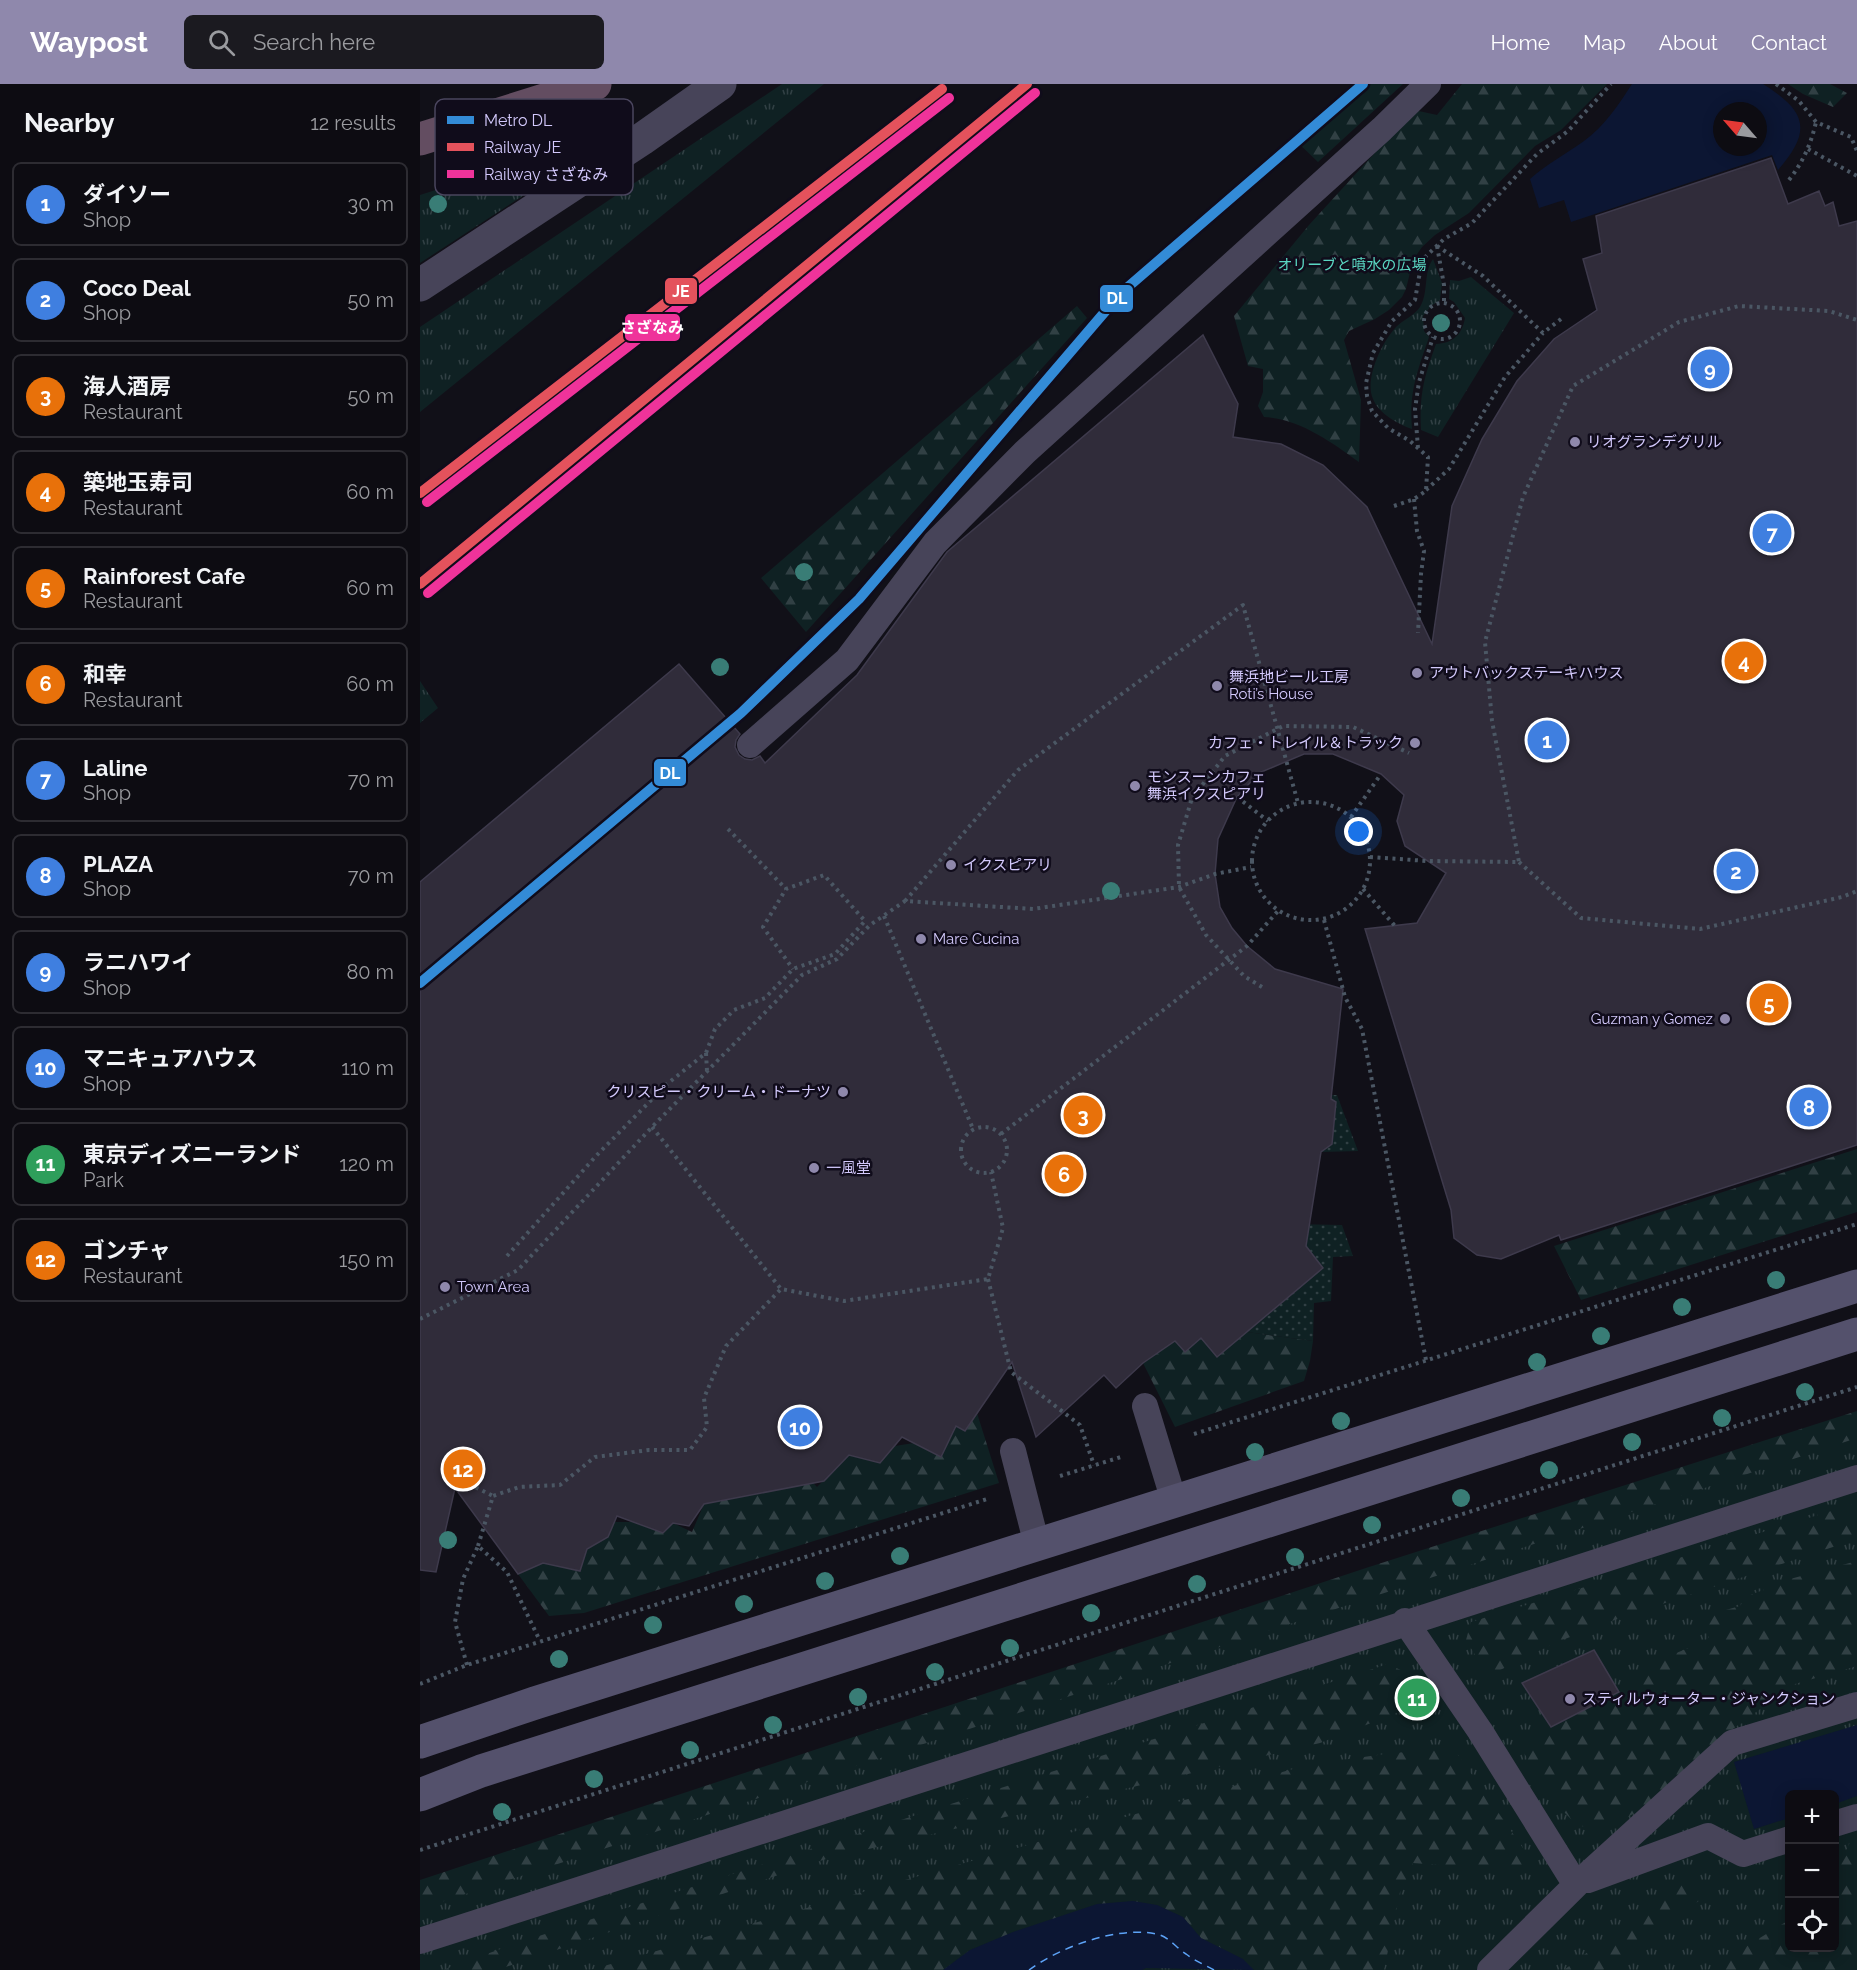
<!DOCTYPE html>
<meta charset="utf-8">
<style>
:root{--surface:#0d0c12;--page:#1b1a20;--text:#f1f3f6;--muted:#9a9b9f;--line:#2d2c32;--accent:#8f88ac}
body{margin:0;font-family:Raleway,"Noto Sans JP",sans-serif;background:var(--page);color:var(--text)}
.controls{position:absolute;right:18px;bottom:18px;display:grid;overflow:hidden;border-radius:9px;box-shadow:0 3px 15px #0003}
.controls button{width:54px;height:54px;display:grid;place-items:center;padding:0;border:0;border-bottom:2px solid var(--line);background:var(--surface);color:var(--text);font:30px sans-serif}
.compass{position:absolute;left:1293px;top:18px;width:54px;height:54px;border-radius:50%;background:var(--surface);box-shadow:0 3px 15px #0003;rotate:298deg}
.you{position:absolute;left:939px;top:748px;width:21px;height:21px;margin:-15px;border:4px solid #fff;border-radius:50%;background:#1a73e8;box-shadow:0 0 0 9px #1a73e833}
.badge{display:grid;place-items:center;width:39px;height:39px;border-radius:50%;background:var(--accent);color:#fff;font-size:20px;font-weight:700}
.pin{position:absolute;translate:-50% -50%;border:3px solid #fff;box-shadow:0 2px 6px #0006}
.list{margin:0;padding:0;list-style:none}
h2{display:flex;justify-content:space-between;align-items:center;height:78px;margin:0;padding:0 24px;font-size:26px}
h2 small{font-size:20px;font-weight:400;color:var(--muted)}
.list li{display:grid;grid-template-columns:39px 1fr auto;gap:18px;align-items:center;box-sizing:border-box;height:84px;margin:0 12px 12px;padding:0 12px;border:2px solid var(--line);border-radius:9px}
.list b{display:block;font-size:22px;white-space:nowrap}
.list p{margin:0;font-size:20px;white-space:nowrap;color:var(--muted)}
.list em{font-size:20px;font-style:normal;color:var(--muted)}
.icon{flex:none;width:33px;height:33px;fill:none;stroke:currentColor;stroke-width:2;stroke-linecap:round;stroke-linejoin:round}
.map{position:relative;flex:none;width:1437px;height:1886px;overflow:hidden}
header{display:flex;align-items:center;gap:36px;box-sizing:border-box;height:84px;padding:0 30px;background:var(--accent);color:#fff}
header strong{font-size:28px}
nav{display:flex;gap:33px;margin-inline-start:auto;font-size:21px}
.search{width:420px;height:54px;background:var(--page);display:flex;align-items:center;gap:15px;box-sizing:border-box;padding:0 21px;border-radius:9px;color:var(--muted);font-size:22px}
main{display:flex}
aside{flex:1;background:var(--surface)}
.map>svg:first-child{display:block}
.grass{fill:url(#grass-tufts);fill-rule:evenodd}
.forest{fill:url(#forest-firs)}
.garden{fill:url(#garden-dots)}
.water{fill:#0c1633;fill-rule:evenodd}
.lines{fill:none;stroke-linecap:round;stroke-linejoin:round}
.ferry{stroke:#5da3f7;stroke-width:1.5;stroke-dasharray:8 6;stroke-linecap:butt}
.building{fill:#302c3a;stroke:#3e3a4c;stroke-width:1.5}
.path{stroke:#4b5764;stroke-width:4;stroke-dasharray:3 4.5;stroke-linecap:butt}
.lane{stroke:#474459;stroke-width:26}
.street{stroke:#474459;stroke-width:33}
.secondary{stroke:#54516c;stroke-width:33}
.highway{stroke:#634d61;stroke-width:33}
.rail-1-casing{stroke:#100c1b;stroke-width:15}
.rail-2-casing{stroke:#100c1b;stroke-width:15}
.rail-1{stroke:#e4525c;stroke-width:10}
.rail-2{stroke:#ef339a;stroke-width:10}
.metro-1-casing{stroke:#100c1b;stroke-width:15}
.metro-1{stroke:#338bd7;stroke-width:10}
.tree{fill:#397d76}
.poi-dot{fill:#8f88ac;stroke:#100c1b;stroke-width:2}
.labels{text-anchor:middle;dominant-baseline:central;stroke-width:5;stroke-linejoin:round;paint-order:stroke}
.park-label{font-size:15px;fill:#5ad7c2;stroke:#100c1b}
.poi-label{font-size:15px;fill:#d3c9fc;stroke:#100c1b;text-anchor:start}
.key{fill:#100c1b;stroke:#4a455e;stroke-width:1.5}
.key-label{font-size:16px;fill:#d3c9fc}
.line-badge{stroke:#100c1b;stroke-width:2}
.badge-label{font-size:16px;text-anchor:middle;font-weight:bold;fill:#fff}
</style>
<header>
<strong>Waypost</strong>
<div class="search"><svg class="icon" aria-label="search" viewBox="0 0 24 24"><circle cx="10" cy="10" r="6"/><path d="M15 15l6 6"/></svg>Search here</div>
<nav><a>Home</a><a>Map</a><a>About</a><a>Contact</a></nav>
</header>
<main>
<aside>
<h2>Nearby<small>12 results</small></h2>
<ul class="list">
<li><span class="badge" style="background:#3f7fe0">1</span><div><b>ダイソー</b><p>Shop</p></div><em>30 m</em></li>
<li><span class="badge" style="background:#3f7fe0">2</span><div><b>Coco Deal</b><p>Shop</p></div><em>50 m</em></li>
<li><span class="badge" style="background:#e8710a">3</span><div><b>海人酒房</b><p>Restaurant</p></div><em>50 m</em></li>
<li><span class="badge" style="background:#e8710a">4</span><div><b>築地玉寿司</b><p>Restaurant</p></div><em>60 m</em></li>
<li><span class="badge" style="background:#e8710a">5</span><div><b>Rainforest Cafe</b><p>Restaurant</p></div><em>60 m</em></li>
<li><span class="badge" style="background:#e8710a">6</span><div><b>和幸</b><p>Restaurant</p></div><em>60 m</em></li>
<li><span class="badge" style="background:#3f7fe0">7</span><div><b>Laline</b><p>Shop</p></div><em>70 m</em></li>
<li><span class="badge" style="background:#3f7fe0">8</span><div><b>PLAZA</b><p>Shop</p></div><em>70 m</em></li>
<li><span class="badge" style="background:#3f7fe0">9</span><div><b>ラニハワイ</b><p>Shop</p></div><em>80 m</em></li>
<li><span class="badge" style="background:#3f7fe0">10</span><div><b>マニキュアハウス</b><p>Shop</p></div><em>110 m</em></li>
<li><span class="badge" style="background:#2e9e5b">11</span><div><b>東京ディズニーランド</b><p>Park</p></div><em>120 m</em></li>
<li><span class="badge" style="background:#e8710a">12</span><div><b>ゴンチャ</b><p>Restaurant</p></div><em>150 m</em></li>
</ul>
</aside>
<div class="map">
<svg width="1437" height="1886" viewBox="0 0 1437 1886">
<defs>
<pattern id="grass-tufts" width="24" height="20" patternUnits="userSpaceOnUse" patternTransform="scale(1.5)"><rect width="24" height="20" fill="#0f2123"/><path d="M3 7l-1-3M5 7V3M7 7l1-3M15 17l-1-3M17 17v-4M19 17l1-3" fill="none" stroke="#314044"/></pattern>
<pattern id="forest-firs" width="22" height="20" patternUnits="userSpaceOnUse" patternTransform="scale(1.5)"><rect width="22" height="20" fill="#0f2123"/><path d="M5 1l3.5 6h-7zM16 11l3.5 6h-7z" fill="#314044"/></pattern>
<pattern id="garden-dots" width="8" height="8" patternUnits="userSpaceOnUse" patternTransform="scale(1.5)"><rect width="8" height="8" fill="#0f2123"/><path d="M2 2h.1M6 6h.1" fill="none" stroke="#314044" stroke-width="1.8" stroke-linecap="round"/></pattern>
</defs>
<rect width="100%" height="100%" fill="#111018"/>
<path class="grass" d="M 362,0 L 404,0 L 0,328 L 0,243 Z
M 192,50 L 193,53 L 0,179 L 0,111 Z
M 1013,175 L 1022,199 L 1020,216 L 1011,222 L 1003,232 L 1004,247 L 1009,253 C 997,289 989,307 992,345 C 978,340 959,330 953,315 C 944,295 962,258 976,243 C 983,236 995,231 1000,223 C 1009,208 1003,189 1013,175 Z
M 1051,193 L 1094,229 L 1018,353 L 1001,346 C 999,311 1004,293 1016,260 C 1033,259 1042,251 1045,234 L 1034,218 L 1029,215 L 1030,196 L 1039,197 Z
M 0,597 L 18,624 L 0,639 Z
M 1437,1329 L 1437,1886 L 0,1886 L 0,1798 ZM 1370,1710 L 1414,1710 L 1414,1864 L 1370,1864 Z"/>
<path class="forest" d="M 932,0 L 983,0 L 898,78 L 872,53 Z
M 1042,0 L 1187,0 L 1141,46 L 1115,62 L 1049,129 L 1015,151 L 1002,163 L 993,176 L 986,205 L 982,213 L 969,226 L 955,235 L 929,247 L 924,256 L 941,316 L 939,378 C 911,358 880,335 844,333 L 838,322 L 843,308 L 843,285 L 828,282 L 814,232 L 889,141 L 994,26 L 1017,31 Z
M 1368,0 L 1410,0 L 1427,9 L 1413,23 L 1383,10 Z
M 657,222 L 667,234 L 386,548 L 341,494 Z
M 1437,1065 L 1437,1128 L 1161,1216 L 1134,1162 Z
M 827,1248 L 893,1257 L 890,1277 L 884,1297 L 755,1343 L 723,1279 L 755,1257 L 765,1268 L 781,1254 L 797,1272 Z
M 1437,1327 L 1437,1354 L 0,1825 L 0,1796 L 949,1483 Z
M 557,1329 L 579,1399 L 164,1529 L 129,1532 L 98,1490 L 123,1479 L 159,1487 L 167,1465 L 188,1453 L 194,1438 L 215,1438 L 243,1448 L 253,1439 L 272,1448 L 284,1420 L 386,1391 L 397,1403 L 429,1371 L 460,1379 L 475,1362 L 494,1359 L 521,1373 L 536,1342 L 545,1346 Z
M 1437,1419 L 1437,1455 L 1200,1534 L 1137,1558 L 1068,1592 L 1046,1556 L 1051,1538 Z
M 1437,1477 L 1437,1582 L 1375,1600 L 1299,1655 L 1237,1715 L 1182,1749 L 1156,1740 L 1136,1720 L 1104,1669 L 1118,1650 L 1218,1598 L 1246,1573 L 1284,1558 L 1289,1553 L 1284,1543 L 1288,1531 L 1320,1522 C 1331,1504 1343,1511 1355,1499 Z
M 968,1580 L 989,1590 L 1002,1619 L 900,1659 L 406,1775 L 77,1886 L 23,1886 L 97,1859 Z
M 1034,1665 L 1105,1767 L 1104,1778 L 1099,1787 L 993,1779 L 990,1795 L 980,1808 L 964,1886 L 834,1886 L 823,1875 L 781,1854 L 763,1833 L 550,1866 L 523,1886 L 170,1886 L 887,1681 L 972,1669 Z
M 1437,1753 L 1437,1886 L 1288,1886 L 1369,1836 L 1370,1864 L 1414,1864 L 1415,1791 L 1431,1756 Z
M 1267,1793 L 1283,1814 L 1183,1886 L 1144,1886 Z"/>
<path class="garden" d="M 912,1011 L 917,1011 L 938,1067 L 901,1068 L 912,1060 L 916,1018 L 911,1015 Z
M 869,1140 L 922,1141 L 933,1172 L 913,1173 L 911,1217 L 894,1219 L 893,1257 L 827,1248 L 903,1184 Z"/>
<path class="water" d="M 1212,0 L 1343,0 C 1386,27 1393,46 1358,86 L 1352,71 L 1151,138 L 1144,116 L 1119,124 L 1110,95 C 1127,80 1146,70 1164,57 C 1184,43 1199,20 1212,0 ZM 1302,27 L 1338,27 L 1338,63 L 1302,63 Z
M 1437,1641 L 1437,1712 L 1415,1720 L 1414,1710 L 1370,1710 L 1369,1734 L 1334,1745 L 1314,1678 Z
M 713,1817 L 737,1821 L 763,1833 L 781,1854 L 823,1875 L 834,1886 L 726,1884 L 722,1886 L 523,1886 L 550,1866 L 593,1848 L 677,1820 Z"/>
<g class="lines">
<path class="ferry" d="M 609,1886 C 640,1863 701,1840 740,1851 C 749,1854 758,1865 766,1870 C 775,1877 785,1881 794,1886"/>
</g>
<path class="building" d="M 1351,74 L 1368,120 L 1399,107 L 1405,122 L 1413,118 L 1419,142 L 1437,137 L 1437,1061 L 1141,1156 L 1139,1151 L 1081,1175 L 1057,1171 L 1034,1154 L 1031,1126 L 945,845 L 997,839 L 1026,789 L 985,762 L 977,737 L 984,711 L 961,690 L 913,670 L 884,670 L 839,689 L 817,713 L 798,755 L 795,790 L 800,823 L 812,844 L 827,862 L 855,885 L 923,905 L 911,1015 L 916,1018 L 912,1060 L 901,1068 L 886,1162 L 903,1184 L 797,1273 L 781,1254 L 765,1268 L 755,1257 L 723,1279 L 696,1304 L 684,1291 L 616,1353 L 592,1278 L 545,1347 L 536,1342 L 521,1373 L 482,1353 L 460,1379 L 429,1371 L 404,1397 L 284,1420 L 269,1442 L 253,1439 L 243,1449 L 197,1432 L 188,1453 L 167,1465 L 160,1487 L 123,1479 L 98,1490 L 35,1404 L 16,1488 L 0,1486 L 0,798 L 259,580 L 320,650 L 316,656 L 315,663 L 319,671 L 325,675 L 332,676 L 340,672 L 345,679 L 437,591 L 527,468 L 783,251 L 818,320 L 813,353 L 861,360 L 903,381 L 947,423 L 1012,560 L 1032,422 L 1062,355 L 1097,297 L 1134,255 L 1177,226 L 1163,175 L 1182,169 L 1176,132 Z
M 1174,1566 L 1199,1608 L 1131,1643 L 1102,1599 Z"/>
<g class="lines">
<path class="path" d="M 1356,0 L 1379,17 L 1396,38 L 1431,53 L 1437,67
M 1388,65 L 1437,92
M 1369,96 C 1383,78 1391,60 1396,38
M 1017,162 L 1063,192 L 1123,249 L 1141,235
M 1017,162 L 1024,201 L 1024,219
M1004 237a18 18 0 1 1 36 0a18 18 0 1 1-36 0Z
M 998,364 L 995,325 L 999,298 L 1013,253
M 1006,406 L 1029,385 L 1085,293 L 1123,249
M 994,415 L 997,447 L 1004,467 L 1001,490 L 998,549
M 974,422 L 994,415 L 1006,407 L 1008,373 L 990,357 L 968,344 L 952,327 L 947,312 L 946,299 L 953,269 L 972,237 L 995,216 L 1002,176 L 1024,155 L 1052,139 L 1117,70 L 1148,47 L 1191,0
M 817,713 L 848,737
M832 777a59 59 0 1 1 118 0a59 59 0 1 1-118 0Z
M 931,733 L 961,690
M 308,745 L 366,805
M 950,773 L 1007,777 L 1099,778 L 1072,637 L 1065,558 L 1103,413 L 1153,302 L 1259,238 L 1319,222 L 1409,227 L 1437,236
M 1099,778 L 1161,834 L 1280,845 L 1422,813 L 1437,807
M 943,805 L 975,842
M 485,817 L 598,686 L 823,521 L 878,719
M 464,832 L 553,1045
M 904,836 L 925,913 L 942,945 L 1006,1276
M 842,903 L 824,892 L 786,851 L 759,803 L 758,761 L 772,714 L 805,672 L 863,642 L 933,643 L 989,669
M 286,969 L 287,987
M541 1066a23 23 0 1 1 46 0a23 23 0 1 1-46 0Z
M 232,1043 L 361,1205
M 581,1050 L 827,862 L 858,827
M 87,1172 L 176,1072 L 247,1000 L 286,969 L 295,945 L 314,926 L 345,914 L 373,885 L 415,870 L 445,837 L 404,791 L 366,805 L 343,843 L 373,885
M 568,1195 L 591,1288 L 660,1341 L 674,1381
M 0,1235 L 98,1186 L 232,1043 L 382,891 L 417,875 L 450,841 L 485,817 L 613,825 L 759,803 L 795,790 L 831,783
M 774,1350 L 1437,1140
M 640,1392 L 701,1373
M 49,1400 L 73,1412
M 58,1462 L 73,1412 L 99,1403 L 140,1401 L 175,1373 L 229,1366 L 270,1366 L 287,1343 L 284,1314 L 306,1262 L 361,1205 L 424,1217 L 568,1195 L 583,1144 L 571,1088
M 47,1581 L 35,1538 L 43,1495 L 58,1462 L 87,1488 L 120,1557
M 0,1600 L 47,1581 L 567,1415
M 0,1766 L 1437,1303"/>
<path class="lane" d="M 330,661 L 427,576 L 515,459 L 605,368 L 962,45 L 1008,0
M 725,1322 L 754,1417
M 593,1367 L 617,1461
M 985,1537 L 1060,1647 L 1156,1801 L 1070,1886
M 1414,1740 L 1437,1733
M 1168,1796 L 1288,1752 L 1323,1770 L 1370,1755
M 1156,1801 L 1312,1659 L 1437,1621
M 0,1857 C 479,1703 957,1546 1437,1394"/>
<path class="street" d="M 0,201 L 222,55 L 300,0"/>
<path class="secondary" d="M 0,1658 L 115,1619 L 1437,1202
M 0,1711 L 61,1687 L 1437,1250"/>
<path class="highway" d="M 0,55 L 175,0"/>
<g class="rail-1-casing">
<path id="rail-1" d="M 0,409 L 522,5
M 0,500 L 607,0"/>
</g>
<g class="rail-2-casing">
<path id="rail-2" d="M 7,418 L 529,14
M 8,509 L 615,9"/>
</g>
<use href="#rail-1" class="rail-1"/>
<use href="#rail-2" class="rail-2"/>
<g class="metro-1-casing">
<path id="metro-1" d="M 0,899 L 321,629 L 439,515 L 701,209 L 943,0"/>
</g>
<use href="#metro-1" class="metro-1"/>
</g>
<g class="tree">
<circle cx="18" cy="120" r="9"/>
<circle cx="1021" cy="239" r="9"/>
<circle cx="384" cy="488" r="9"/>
<circle cx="300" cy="583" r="9"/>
<circle cx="691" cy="807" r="9"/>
<circle cx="1356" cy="1196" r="9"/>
<circle cx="1262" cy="1223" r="9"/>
<circle cx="1181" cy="1252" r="9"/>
<circle cx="1117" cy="1278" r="9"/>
<circle cx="1385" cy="1308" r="9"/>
<circle cx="1302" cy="1334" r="9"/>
<circle cx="921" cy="1337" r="9"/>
<circle cx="1212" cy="1358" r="9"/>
<circle cx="835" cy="1368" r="9"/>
<circle cx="1129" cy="1386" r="9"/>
<circle cx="1041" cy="1414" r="9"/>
<circle cx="952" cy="1441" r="9"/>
<circle cx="28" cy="1456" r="9"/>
<circle cx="480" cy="1472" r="9"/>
<circle cx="875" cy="1473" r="9"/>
<circle cx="405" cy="1497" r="9"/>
<circle cx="777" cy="1500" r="9"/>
<circle cx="324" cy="1520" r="9"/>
<circle cx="671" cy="1529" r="9"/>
<circle cx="233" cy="1541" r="9"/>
<circle cx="590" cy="1564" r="9"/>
<circle cx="139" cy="1575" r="9"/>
<circle cx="515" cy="1588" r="9"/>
<circle cx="438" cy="1613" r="9"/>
<circle cx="353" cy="1641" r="9"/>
<circle cx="270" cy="1666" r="9"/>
<circle cx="174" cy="1695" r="9"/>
<circle cx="82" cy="1728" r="9"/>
</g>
<g class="poi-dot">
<circle cx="1155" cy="358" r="6"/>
<circle cx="997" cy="589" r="6"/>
<circle cx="797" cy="602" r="6"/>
<circle cx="995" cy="659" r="6"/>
<circle cx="715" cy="702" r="6"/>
<circle cx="531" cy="781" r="6"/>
<circle cx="501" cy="855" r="6"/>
<circle cx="1305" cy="935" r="6"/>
<circle cx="423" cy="1008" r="6"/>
<circle cx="394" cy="1084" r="6"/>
<circle cx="25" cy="1203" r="6"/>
<circle cx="1150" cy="1615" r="6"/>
</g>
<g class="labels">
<g class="park-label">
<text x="932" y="181">オリーブと噴水の広場</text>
</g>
<g class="poi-label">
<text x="1167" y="358">リオグランデグリル</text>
<text x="1009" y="589">アウトバックステーキハウス</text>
<text x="809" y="593">舞浜地ビール工房<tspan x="809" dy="17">Roti’s House</tspan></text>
<text x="983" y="659" text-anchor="end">カフェ・トレイル＆トラック</text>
<text x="727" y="693">モンスーンカフェ<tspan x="727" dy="17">舞浜イクスピアリ</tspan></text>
<text x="543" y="781">イクスピアリ</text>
<text x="513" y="855">Mare Cucina</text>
<text x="1293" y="935" text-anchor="end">Guzman y Gomez</text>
<text x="411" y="1008" text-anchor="end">クリスピー・クリーム・ドーナツ</text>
<text x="406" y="1084">一風堂</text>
<text x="37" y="1203">Town Area</text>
<text x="1162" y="1615">スティルウォーター・ジャンクション</text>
</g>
</g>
<rect x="15" y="15" width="198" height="96" rx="9" class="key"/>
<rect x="27" y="32" width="27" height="8" fill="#338bd7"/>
<rect x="27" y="59" width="27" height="8" fill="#e4525c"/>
<rect x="27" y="86" width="27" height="8" fill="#ef339a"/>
<g class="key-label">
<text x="64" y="42">Metro DL</text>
<text x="64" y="69">Railway JE</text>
<text x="64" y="96">Railway さざなみ</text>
</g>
<g class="line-badge">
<rect x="244" y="193" width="34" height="28" rx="6" fill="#e4525c"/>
<rect x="679" y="200" width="35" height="29" rx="6" fill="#338bd7"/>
<rect x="204" y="229" width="57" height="29" rx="6" fill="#ef339a"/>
<rect x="233" y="674" width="34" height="29" rx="6" fill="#338bd7"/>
</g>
<g class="badge-label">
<text x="261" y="213">JE</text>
<text x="697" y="220">DL</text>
<text x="232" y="249">さざなみ</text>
<text x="250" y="695">DL</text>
</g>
</svg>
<div class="controls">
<button>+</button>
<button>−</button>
<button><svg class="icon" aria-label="locate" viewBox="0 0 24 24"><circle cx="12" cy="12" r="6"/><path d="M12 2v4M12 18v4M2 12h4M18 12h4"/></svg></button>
</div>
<svg class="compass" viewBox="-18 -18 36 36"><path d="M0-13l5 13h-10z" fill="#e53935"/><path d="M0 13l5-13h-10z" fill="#9a9b9f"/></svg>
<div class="you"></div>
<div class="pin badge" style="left:1127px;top:656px;background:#3f7fe0">1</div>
<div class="pin badge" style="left:1316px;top:787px;background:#3f7fe0">2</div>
<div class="pin badge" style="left:663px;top:1031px;background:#e8710a">3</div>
<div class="pin badge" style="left:1324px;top:577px;background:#e8710a">4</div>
<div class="pin badge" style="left:1349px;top:919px;background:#e8710a">5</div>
<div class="pin badge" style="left:644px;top:1090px;background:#e8710a">6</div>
<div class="pin badge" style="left:1352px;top:449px;background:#3f7fe0">7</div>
<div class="pin badge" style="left:1389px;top:1023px;background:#3f7fe0">8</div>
<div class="pin badge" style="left:1290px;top:285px;background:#3f7fe0">9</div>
<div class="pin badge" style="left:380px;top:1343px;background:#3f7fe0">10</div>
<div class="pin badge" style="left:997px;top:1614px;background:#2e9e5b">11</div>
<div class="pin badge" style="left:43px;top:1385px;background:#e8710a">12</div>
</div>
</main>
